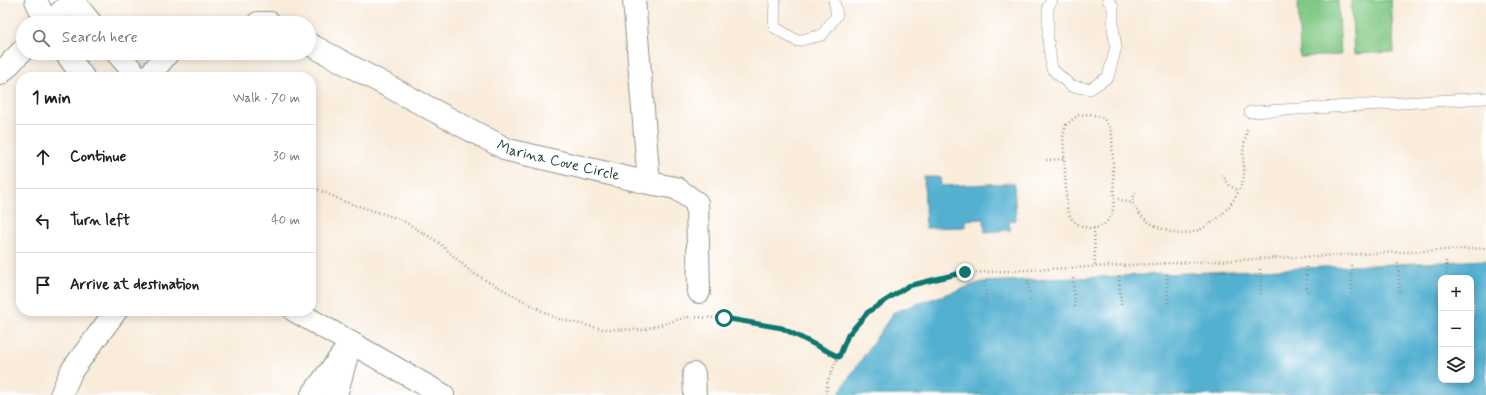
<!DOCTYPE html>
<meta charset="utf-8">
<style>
:root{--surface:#fff;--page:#f2f2f2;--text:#202124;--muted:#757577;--line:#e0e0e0}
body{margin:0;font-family:Mynerve,sans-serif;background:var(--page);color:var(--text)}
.controls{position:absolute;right:12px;bottom:12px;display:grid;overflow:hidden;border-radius:8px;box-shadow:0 2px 10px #0003}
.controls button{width:36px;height:36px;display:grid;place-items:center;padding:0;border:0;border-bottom:1px solid var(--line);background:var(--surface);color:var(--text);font:20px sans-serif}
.stop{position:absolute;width:12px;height:12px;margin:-9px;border:3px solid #0f766e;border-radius:50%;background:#fff}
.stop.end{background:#0f766e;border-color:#fff;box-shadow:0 1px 4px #0008}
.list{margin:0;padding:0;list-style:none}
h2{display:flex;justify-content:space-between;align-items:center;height:52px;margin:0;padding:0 16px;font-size:17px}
h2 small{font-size:13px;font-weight:400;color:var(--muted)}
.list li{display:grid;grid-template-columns:26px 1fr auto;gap:12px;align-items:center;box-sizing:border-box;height:64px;padding:0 16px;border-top:1px solid var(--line)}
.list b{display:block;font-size:15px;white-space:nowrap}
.list em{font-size:13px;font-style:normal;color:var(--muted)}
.icon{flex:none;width:22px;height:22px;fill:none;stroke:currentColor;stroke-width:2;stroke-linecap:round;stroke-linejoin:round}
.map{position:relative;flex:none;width:1486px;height:395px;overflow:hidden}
.search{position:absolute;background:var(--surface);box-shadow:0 2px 10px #0003;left:16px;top:16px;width:300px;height:44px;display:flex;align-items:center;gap:10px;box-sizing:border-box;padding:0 14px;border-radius:22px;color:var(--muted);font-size:15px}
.panel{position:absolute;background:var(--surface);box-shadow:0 2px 10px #0003;left:16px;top:72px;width:300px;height:244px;border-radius:16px}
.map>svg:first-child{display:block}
.green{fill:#82c985;stroke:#50835c}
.water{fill:#52b0d0;stroke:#387682;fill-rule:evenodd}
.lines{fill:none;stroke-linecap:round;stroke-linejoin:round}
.lane-casing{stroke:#8c9488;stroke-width:12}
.street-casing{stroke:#8c9488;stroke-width:24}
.path{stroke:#8c9488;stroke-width:2.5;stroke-dasharray:1 3;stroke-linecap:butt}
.lane{stroke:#fff;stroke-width:11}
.street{stroke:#fff;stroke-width:22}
.route{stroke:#0f766e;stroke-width:5}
.labels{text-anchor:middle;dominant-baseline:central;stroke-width:3;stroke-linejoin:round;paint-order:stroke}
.street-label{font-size:15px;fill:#1f3d34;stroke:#fff}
</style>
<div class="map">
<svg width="1486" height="395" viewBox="0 0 1486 395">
<rect width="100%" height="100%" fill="#fff"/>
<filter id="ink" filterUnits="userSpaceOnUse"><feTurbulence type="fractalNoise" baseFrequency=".025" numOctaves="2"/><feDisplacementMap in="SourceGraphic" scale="8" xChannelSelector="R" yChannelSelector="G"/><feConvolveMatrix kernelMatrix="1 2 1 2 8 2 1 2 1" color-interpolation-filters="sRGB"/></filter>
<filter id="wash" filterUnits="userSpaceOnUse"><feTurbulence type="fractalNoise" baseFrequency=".012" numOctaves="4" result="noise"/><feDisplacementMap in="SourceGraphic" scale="16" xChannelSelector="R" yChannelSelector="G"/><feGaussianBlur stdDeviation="0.9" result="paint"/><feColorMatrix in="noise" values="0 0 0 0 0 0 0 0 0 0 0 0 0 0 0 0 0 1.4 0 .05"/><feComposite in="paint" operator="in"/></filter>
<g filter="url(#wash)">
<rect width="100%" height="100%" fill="#f9ecdb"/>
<path class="green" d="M 1298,0 L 1338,0 L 1341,55 L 1300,57 Z
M 1351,0 L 1391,0 L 1394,52 L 1354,54 Z"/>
<path class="water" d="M 924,177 L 940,177 L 941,186 L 1014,183 L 1016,220 L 1009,221 L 1010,230 L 985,232 L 984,219 L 965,220 L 965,227 L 926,228 Z
M 1486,260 L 1486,395 L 840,395 L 840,391 L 894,312 L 982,282 ZM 1441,278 L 1471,278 L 1471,380 L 1441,380 Z"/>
</g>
<g filter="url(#ink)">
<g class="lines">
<g class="lane-casing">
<path id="lane" d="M 775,0 L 774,27 L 797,41 L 822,35 L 837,15 L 834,0
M 1052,0 L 1048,7 L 1048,40 L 1052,69 L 1071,86 L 1090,89 L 1108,77 L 1116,47 L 1113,28 L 1113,7 L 1108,0
M 1250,112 L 1486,98"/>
</g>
<g class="street-casing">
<g id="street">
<path d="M 36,0 L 46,23"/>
<path d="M 72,0 L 91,23"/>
<path d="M 50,23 L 72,1"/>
<path d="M 258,23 L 270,23"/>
<path id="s1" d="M 309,44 L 508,150 L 649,183 L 634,0"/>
<path d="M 66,53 L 83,77"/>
<path d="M 117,53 L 138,77"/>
<path d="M 0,74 L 23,50"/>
<path d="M 148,77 L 168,53"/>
<path d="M 649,183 L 676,188 L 697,203 L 699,292"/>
<path d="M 295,311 L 443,395"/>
<path d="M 694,374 L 695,395"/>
<path d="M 61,395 L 72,370 L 116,311"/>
<path d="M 312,395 L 351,343"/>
<path d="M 336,395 L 347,355"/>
</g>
</g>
<path class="path" d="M 1090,114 L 1103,118 L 1109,126 L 1112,135 L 1114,198 C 1115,219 1101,235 1080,225 C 1075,223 1069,217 1068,212 C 1066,205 1067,197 1066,190 C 1065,172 1064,153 1063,135 L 1066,125 L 1078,115 Z
M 1046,160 L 1064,159
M 1222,175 L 1230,186 L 1239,191
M 311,186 L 345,202 L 400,219 L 438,242 L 471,272 L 555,318 L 602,329 L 642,330 L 687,317 L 724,318 L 782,328 L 839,357
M 1135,192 L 1132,203 C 1139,215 1145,221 1158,227 C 1165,230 1174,234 1182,234 C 1209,232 1233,208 1242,183 C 1246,172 1243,166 1243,156 C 1243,147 1246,137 1247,129
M 1114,198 L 1132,203
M 1094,228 L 1095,267
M 1446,261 L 1447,278
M 1398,263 L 1400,293
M 1351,265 L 1352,294
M 1306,267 L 1307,292
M 1260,269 L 1261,294
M 1212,272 L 1213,296
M 1167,274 L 1168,304
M 1119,276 L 1121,305
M 1073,278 L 1075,308
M 1028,280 L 1030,304
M 985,282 L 986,305
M 826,395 L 828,380 L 848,335 L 868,312 L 908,286 L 965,273 L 1486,248"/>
<use href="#lane" class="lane"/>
<use href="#street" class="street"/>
</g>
</g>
<g class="lines" filter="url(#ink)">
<path class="route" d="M 724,318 L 782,328 L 839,357 L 848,335 L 868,312 L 908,286 L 965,272"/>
</g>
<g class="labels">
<g class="street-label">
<text stroke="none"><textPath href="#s1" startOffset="277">Marina Cove Circle</textPath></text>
</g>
</g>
</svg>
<div class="controls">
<button>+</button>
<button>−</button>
<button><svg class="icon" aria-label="layers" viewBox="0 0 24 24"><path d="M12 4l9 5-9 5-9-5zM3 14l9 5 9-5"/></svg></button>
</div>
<div class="stop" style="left:724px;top:318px"></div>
<div class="stop end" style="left:965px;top:272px"></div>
<div class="search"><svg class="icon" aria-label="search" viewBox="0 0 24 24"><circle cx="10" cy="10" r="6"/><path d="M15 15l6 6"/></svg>Search here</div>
<section class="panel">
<h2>1 min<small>Walk · 70 m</small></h2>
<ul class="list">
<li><svg class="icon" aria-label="ahead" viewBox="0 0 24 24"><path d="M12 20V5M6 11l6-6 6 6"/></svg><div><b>Continue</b></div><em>30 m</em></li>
<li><svg class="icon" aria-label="left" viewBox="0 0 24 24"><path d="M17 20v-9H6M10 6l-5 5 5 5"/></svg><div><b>Turn left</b></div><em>40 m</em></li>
<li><svg class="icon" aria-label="arrive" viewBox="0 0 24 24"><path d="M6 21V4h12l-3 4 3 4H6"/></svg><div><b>Arrive at destination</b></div></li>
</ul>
</section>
</div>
